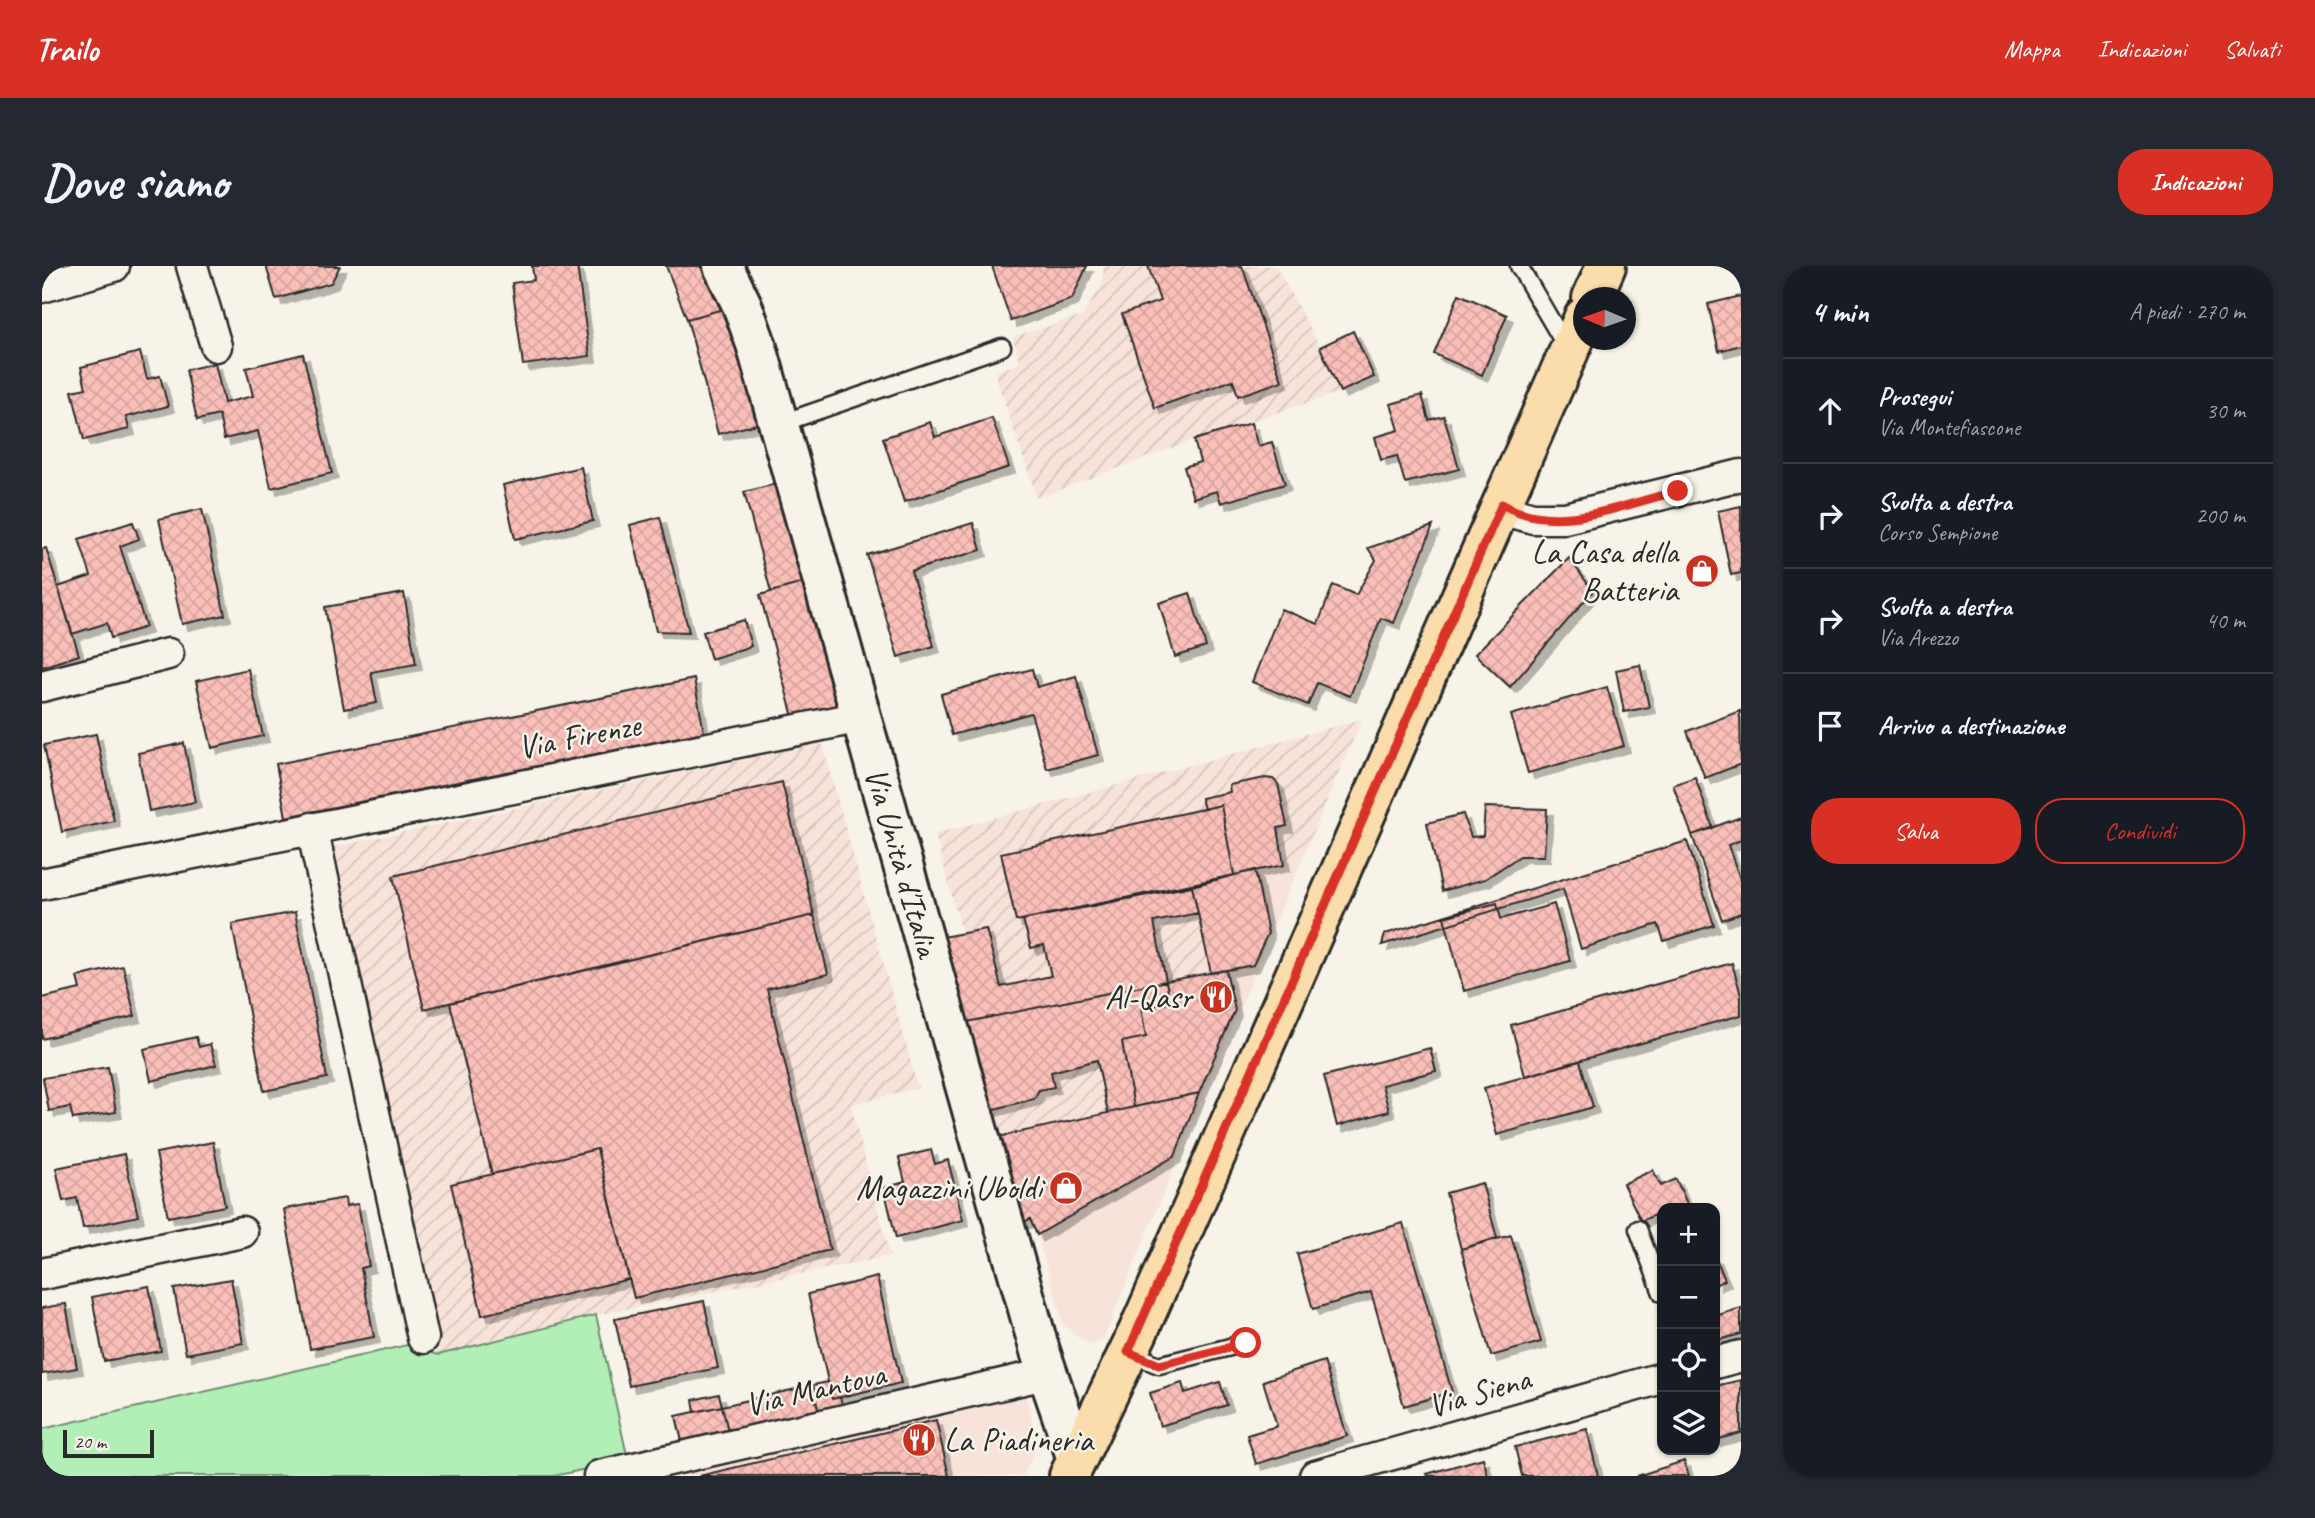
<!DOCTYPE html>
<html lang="it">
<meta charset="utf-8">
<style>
:root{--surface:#171b24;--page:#242831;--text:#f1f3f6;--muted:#9ea1a6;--line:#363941;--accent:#d93025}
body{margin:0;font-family:Caveat,sans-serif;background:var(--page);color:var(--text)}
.controls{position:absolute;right:21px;bottom:21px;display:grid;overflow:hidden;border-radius:14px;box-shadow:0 2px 5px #0004}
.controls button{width:63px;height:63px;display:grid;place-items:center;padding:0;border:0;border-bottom:2px solid var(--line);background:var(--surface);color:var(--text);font:35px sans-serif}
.compass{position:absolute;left:1531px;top:21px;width:63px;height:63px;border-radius:50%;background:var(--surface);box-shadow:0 2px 5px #0004;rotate:272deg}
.scale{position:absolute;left:21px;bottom:18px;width:91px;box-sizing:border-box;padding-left:7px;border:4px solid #2b2b2b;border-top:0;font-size:19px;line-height:24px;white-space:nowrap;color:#2b2b2b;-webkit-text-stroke:5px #f7f3e8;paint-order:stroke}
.stop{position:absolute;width:21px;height:21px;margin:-16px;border:5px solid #d93025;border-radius:50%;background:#fff}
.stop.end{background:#d93025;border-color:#fff;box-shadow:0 2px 7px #0008}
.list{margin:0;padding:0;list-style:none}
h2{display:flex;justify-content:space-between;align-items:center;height:91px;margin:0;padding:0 28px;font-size:30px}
h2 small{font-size:23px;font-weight:400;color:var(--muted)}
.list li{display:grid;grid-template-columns:46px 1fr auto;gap:21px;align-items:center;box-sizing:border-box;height:105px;padding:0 28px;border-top:2px solid var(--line)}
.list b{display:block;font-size:26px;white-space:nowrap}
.list p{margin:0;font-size:23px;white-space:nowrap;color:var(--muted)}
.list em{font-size:23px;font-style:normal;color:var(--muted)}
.actions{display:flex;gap:14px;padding:21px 28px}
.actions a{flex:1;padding:16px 0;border:2px solid var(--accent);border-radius:28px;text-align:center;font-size:24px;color:var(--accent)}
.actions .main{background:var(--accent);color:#fff}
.icon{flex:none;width:38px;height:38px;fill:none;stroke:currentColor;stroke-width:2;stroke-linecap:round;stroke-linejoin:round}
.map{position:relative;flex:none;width:1699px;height:1210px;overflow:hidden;border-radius:28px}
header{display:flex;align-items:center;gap:42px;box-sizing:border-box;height:98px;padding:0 35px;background:var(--accent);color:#fff}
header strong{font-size:33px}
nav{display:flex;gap:38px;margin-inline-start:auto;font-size:24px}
.intro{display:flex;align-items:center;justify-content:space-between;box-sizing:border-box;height:168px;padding:0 42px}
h1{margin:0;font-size:49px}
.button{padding:18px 32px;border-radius:28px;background:var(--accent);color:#fff;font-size:24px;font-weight:700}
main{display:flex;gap:42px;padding:0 42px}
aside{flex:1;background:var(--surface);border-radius:28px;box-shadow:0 2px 5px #0004}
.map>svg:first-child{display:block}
.built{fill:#f8e3da}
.industrial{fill:url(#industrial-furrows)}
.grass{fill:#b1efb6;stroke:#6e8d70;stroke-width:2}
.building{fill:url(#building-cross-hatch);stroke:#2b2b2b;stroke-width:2;filter:url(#shadow)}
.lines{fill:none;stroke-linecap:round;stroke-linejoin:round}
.service-casing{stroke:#2b2b2b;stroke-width:21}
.minor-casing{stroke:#2b2b2b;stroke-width:35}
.tertiary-casing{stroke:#2b2b2b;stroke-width:44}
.primary-casing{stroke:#2b2b2b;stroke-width:44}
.service{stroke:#f7f3e8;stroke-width:16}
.minor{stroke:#f7f3e8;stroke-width:30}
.tertiary{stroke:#f7f3e8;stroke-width:38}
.primary{stroke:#faddab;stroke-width:38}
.route{stroke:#d93025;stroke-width:9}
.labels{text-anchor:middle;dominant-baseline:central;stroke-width:5;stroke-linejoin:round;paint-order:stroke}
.poi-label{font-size:33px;fill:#2b2b2b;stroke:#f7f3e8;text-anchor:end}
.street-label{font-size:33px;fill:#2b2b2b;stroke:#f7f3e8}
</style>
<header>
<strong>Trailo</strong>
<nav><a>Mappa</a><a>Indicazioni</a><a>Salvati</a></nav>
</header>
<div class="intro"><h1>Dove siamo</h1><a class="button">Indicazioni</a></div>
<main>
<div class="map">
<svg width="1699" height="1210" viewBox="0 0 1699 1210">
<defs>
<pattern id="industrial-furrows" width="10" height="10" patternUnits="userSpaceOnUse" patternTransform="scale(1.75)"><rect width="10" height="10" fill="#f8e3da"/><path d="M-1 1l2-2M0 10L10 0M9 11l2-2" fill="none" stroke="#d5c3bb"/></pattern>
<pattern id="building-cross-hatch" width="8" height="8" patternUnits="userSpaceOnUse" patternTransform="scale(1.75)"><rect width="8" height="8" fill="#fbbfb9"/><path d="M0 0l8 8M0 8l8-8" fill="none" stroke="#d7a49f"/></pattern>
<filter id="shadow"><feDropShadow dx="6" dy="6" stdDeviation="0" flood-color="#0004"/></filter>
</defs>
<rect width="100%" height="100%" fill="#f7f3e8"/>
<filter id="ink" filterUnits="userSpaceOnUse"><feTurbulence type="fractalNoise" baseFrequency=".0143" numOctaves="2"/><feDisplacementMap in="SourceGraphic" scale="14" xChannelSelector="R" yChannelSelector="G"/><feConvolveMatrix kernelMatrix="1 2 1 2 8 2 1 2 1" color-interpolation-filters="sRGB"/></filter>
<g filter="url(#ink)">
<path class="built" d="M 1259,595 L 1061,1074 L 1050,1078 L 1038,1073 L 1022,1059 L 995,969 L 988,954 L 979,958 L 956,871 L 1150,620 Z
M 983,1127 L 996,1179 L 981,1210 L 610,1210 Z"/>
<path class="industrial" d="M 1061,0 L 1234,0 L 1278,81 L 1298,126 L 1152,174 L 995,232 L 952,106 L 978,97 L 971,71 L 1040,50 L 1061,17 Z
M 1320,453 L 1259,595 L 1150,620 L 1169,707 L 1080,776 L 1092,841 L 956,871 L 900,671 L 920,667 L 893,568 Z
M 780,477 L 876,822 L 809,839 L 848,990 L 554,1049 L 396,1089 L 291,581 Z"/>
<path class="grass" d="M 554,1049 L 586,1194 L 512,1210 L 0,1210 L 0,1163 L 365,1079 L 396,1089 Z"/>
<path class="building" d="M 224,0 L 298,0 L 289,17 L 234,33 Z
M 490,0 L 535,0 L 548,90 L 481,99 L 470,17 L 492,14 Z
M 624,0 L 658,0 L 685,42 L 645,53 Z
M 950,0 L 1045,0 L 1030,33 L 969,55 Z
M 1106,0 L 1200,0 L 1240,115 L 1196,130 L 1191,114 L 1113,142 L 1080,48 L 1118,35 Z
M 1417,28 L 1465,49 L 1440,109 L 1392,88 Z
M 1699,30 L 1699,79 L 1677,85 L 1666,38 Z
M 685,42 L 715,158 L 676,168 L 645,53 Z
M 1311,65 L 1332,111 L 1298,126 L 1278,81 Z
M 98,86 L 105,113 L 118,110 L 126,140 L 84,151 L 87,163 L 42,174 L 30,125 L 44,122 L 39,101 Z
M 261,88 L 290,207 L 229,222 L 216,165 L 182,173 L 177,149 L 155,154 L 144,104 L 173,97 L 182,137 L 211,130 L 204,102 Z
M 1380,129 L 1387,154 L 1402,150 L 1417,203 L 1363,217 L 1355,190 L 1339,194 L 1333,171 L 1357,164 L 1349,138 Z
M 950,152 L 967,201 L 862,236 L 841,172 L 888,156 L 893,171 Z
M 1209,157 L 1216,180 L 1230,176 L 1243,218 L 1179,237 L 1175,225 L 1151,232 L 1142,201 L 1158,196 L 1152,174 Z
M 539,201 L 551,255 L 473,273 L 461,219 Z
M 734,218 L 761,317 L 729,326 L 702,226 Z
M 1699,240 L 1699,307 L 1689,309 L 1676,245 Z
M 160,243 L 183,349 L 140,358 L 117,253 Z
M 618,251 L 647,366 L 614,365 L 588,259 Z
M 91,256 L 97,273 L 78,280 L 104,361 L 69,372 L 65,357 L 30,368 L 16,321 L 49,310 L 37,273 Z
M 931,257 L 939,284 L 869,305 L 892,380 L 856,391 L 825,289 Z
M 1391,260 L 1352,357 L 1339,352 L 1308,430 L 1275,417 L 1266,439 L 1210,416 L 1239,343 L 1276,358 L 1291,319 L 1314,329 L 1334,294 L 1326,282 Z
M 4,282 L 37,389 L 0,401 L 0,283 Z
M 1527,292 L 1551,325 L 1468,421 L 1433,388 Z
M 761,317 L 794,439 L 751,451 L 718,329 Z
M 362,327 L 374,398 L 329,406 L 335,437 L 302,443 L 283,341 Z
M 1148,327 L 1164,381 L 1133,391 L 1117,337 Z
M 702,354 L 709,380 L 669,393 L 661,366 Z
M 1598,399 L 1607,441 L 1582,446 L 1574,404 Z
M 206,403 L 221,470 L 170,482 L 154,415 Z
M 990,403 L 995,421 L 1034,410 L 1056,489 L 1005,503 L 989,447 L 910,469 L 899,428 Z
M 652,413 L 662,466 L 244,551 L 234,498 Z
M 1565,421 L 1582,480 L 1486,507 L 1469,449 Z
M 1698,445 L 1699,498 L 1663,512 L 1645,465 Z
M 54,468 L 72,555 L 20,566 L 2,479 Z
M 142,477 L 153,536 L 107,545 L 96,487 Z
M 1653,511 L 1671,562 L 1650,569 L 1631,519 Z
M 1223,512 L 1231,513 L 1236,518 L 1245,560 L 1236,562 L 1242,599 L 1192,609 L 1179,539 L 1162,543 L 1159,532 L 1188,526 L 1187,519 Z
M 740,516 L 772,649 L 382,743 L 351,610 Z
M 1179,539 L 1192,609 L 974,655 L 959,587 Z
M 1443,541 L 1505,543 L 1502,590 L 1478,590 L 1443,613 L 1400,625 L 1385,557 L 1421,548 L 1429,571 L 1441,570 Z
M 1699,551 L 1699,574 L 1686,579 L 1699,616 L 1699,647 L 1680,654 L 1650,569 Z
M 1645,575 L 1672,659 L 1622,675 L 1616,658 L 1539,683 L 1521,623 L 1340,679 L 1343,668 Z
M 1213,604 L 1226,667 L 1211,699 L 1169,707 L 1150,620 Z
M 1150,620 L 1156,647 L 1112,656 L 1124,715 L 925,756 L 900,671 L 944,663 L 959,721 L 1009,710 L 1002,679 L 989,682 L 981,654 Z
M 1455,637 L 1459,653 L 1512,638 L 1528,695 L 1422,725 L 1402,651 Z
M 253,646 L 285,812 L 222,825 L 190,658 Z
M 772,649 L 786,708 L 725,723 L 788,984 L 592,1032 L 555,883 L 450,908 L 408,737 Z
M 1690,697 L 1699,729 L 1699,749 L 1483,810 L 1469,759 Z
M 81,700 L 93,750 L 0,773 L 0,732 L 38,723 L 35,711 Z
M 1184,704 L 1193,744 L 1157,827 L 1092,841 L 1080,776 L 1104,771 L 1099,742 L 1128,737 L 1124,715 Z
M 1124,715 L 1128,737 L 1099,742 L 1104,771 L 1080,776 L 1092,841 L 1066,847 L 1055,794 L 1009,806 L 1012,821 L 997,824 L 992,833 L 948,844 L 925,756 Z
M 154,771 L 157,781 L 168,778 L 174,799 L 109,815 L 102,783 Z
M 1388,782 L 1394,805 L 1340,819 L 1347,845 L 1295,860 L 1282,810 Z
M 1538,795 L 1551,841 L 1455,869 L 1442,822 Z
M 66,801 L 74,846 L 31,853 L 28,841 L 7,845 L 1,812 Z
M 1157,827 L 1133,890 L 995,969 L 988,953 L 979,958 L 956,871 Z
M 171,876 L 183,940 L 126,951 L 114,887 Z
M 555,883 L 587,1013 L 440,1049 L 409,918 Z
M 889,884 L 893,898 L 906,894 L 921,954 L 854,972 L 842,922 L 863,916 L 857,892 Z
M 82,888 L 96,950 L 41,962 L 35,932 L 21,935 L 14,902 Z
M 1611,904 L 1619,920 L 1634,913 L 1647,942 L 1620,942 L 1620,953 L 1617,947 L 1599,955 L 1581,918 Z
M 1440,917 L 1455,972 L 1419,983 L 1404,927 Z
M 303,932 L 304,940 L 316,938 L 327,1000 L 319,1002 L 332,1071 L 268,1083 L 242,943 Z
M 1361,957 L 1410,1126 L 1362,1140 L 1329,1026 L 1271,1043 L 1255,988 Z
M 1469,969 L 1499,1076 L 1449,1090 L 1419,983 Z
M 1673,990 L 1683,1014 L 1673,1019 Z
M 835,1011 L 859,1117 L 790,1133 L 766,1028 Z
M 189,1013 L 201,1077 L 144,1088 L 132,1023 Z
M 107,1020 L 119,1085 L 62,1095 L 50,1031 Z
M 662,1035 L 676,1102 L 587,1120 L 573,1053 Z
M 24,1038 L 35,1102 L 0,1108 L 0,1042 Z
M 1699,1042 L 1699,1068 L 1673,1075 L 1673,1050 Z
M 1282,1095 L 1305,1170 L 1214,1198 L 1205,1169 L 1235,1160 L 1221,1115 Z
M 1699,1114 L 1699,1167 L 1673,1174 L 1673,1120 Z
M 786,1116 L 790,1133 L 798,1131 L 801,1142 L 777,1148 L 771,1119 Z
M 1178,1116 L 1185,1139 L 1118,1160 L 1108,1127 L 1140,1117 L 1143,1127 Z
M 771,1119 L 777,1148 L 687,1169 L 680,1140 Z
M 677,1128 L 680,1140 L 653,1146 L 651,1134 Z
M 680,1140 L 687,1169 L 641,1180 L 634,1150 Z
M 894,1154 L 907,1210 L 657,1210 Z
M 1545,1163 L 1556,1210 L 1480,1210 L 1473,1181 Z
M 1441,1192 L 1446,1210 L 1386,1210 L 1385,1208 Z
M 1642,1195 L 1647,1210 L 1595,1210 Z"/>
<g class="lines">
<g class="service-casing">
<path id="service" d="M 1477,0 L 1525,82
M 737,158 L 960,81
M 1596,963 L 1620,1027
M 1086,1086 L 1117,1099 L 1204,1077"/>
</g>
<g class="minor-casing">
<path id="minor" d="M 150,0 L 174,80
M 0,21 L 72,0
M 1460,238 L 1473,247 L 1491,252 L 1523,252 L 1699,209
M 0,420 L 126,388
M 270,562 L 381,1072
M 0,618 L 819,451
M 0,1008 L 200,966
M 1673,1097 L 1699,1090
M 557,1210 L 1004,1108
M 1273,1210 L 1620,1112"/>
</g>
<g class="tertiary-casing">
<path id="tertiary" d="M 681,0 L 700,39 L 714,78 L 998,1085 L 1035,1193"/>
</g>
<g class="primary-casing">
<path id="primary" d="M 1550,32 L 1564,0
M 1027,1210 L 1096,1066 L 1174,889 L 1542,51"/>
</g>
<use href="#service" class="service"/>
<use href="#minor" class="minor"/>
<use href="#tertiary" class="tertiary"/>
<use href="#primary" class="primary"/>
</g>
</g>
<g class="lines" filter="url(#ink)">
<path class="route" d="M 1204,1077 L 1117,1099 L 1086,1086 L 1460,238 C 1512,270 1582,238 1636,225"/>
</g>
<defs>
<g id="shop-disc" transform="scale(1.75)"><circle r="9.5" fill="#c8321e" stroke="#f7f3e8"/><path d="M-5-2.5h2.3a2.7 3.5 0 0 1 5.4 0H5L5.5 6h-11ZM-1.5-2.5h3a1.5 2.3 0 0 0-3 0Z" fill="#fff"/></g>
<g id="restaurant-disc" transform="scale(1.75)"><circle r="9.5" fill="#c8321e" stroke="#f7f3e8"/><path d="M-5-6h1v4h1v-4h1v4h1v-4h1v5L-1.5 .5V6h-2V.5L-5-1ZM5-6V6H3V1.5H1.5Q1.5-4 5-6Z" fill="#fff"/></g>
</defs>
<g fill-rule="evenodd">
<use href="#shop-disc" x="1660" y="305"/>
<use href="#restaurant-disc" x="1174" y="731"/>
<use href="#shop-disc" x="1024" y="922"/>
<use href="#restaurant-disc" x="877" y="1174"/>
</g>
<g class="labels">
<g class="poi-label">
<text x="1636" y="286">La Casa della<tspan x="1636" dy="38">Batteria</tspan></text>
<text x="1150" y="731">Al-Qasr</text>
<text x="1000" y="922">Magazzini Uboldi</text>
<text x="902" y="1174" text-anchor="start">La Piadineria</text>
</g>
<g class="street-label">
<text transform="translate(537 470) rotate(-11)">Via Firenze</text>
<text transform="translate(860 596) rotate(74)">Via Unità d'Italia</text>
<text transform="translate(773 1123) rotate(-13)">Via Mantova</text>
<text transform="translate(1437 1126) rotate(-16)">Via Siena</text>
</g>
</g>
</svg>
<div class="controls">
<button>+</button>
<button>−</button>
<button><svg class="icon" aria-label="locate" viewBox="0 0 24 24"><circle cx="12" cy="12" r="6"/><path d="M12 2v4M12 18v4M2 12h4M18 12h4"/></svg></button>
<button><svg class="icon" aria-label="layers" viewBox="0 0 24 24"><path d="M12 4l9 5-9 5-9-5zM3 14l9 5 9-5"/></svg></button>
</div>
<svg class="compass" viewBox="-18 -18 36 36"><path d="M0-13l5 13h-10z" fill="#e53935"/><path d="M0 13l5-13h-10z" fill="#9ea1a6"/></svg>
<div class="scale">20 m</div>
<div class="stop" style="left:1204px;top:1077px"></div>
<div class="stop end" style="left:1636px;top:225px"></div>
</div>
<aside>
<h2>4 min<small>A piedi · 270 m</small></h2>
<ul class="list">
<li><svg class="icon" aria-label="ahead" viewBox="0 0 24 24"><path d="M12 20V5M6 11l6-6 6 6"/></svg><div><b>Prosegui</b><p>Via Montefiascone</p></div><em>30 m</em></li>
<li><svg class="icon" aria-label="right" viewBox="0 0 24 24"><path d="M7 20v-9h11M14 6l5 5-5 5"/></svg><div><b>Svolta a destra</b><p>Corso Sempione</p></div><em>200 m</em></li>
<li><svg class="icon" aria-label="right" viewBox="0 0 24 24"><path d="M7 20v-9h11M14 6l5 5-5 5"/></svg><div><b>Svolta a destra</b><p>Via Arezzo</p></div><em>40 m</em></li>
<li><svg class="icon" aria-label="arrive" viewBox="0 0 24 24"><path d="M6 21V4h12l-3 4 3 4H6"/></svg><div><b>Arrivo a destinazione</b></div></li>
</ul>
<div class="actions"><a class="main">Salva</a><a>Condividi</a></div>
</aside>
</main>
